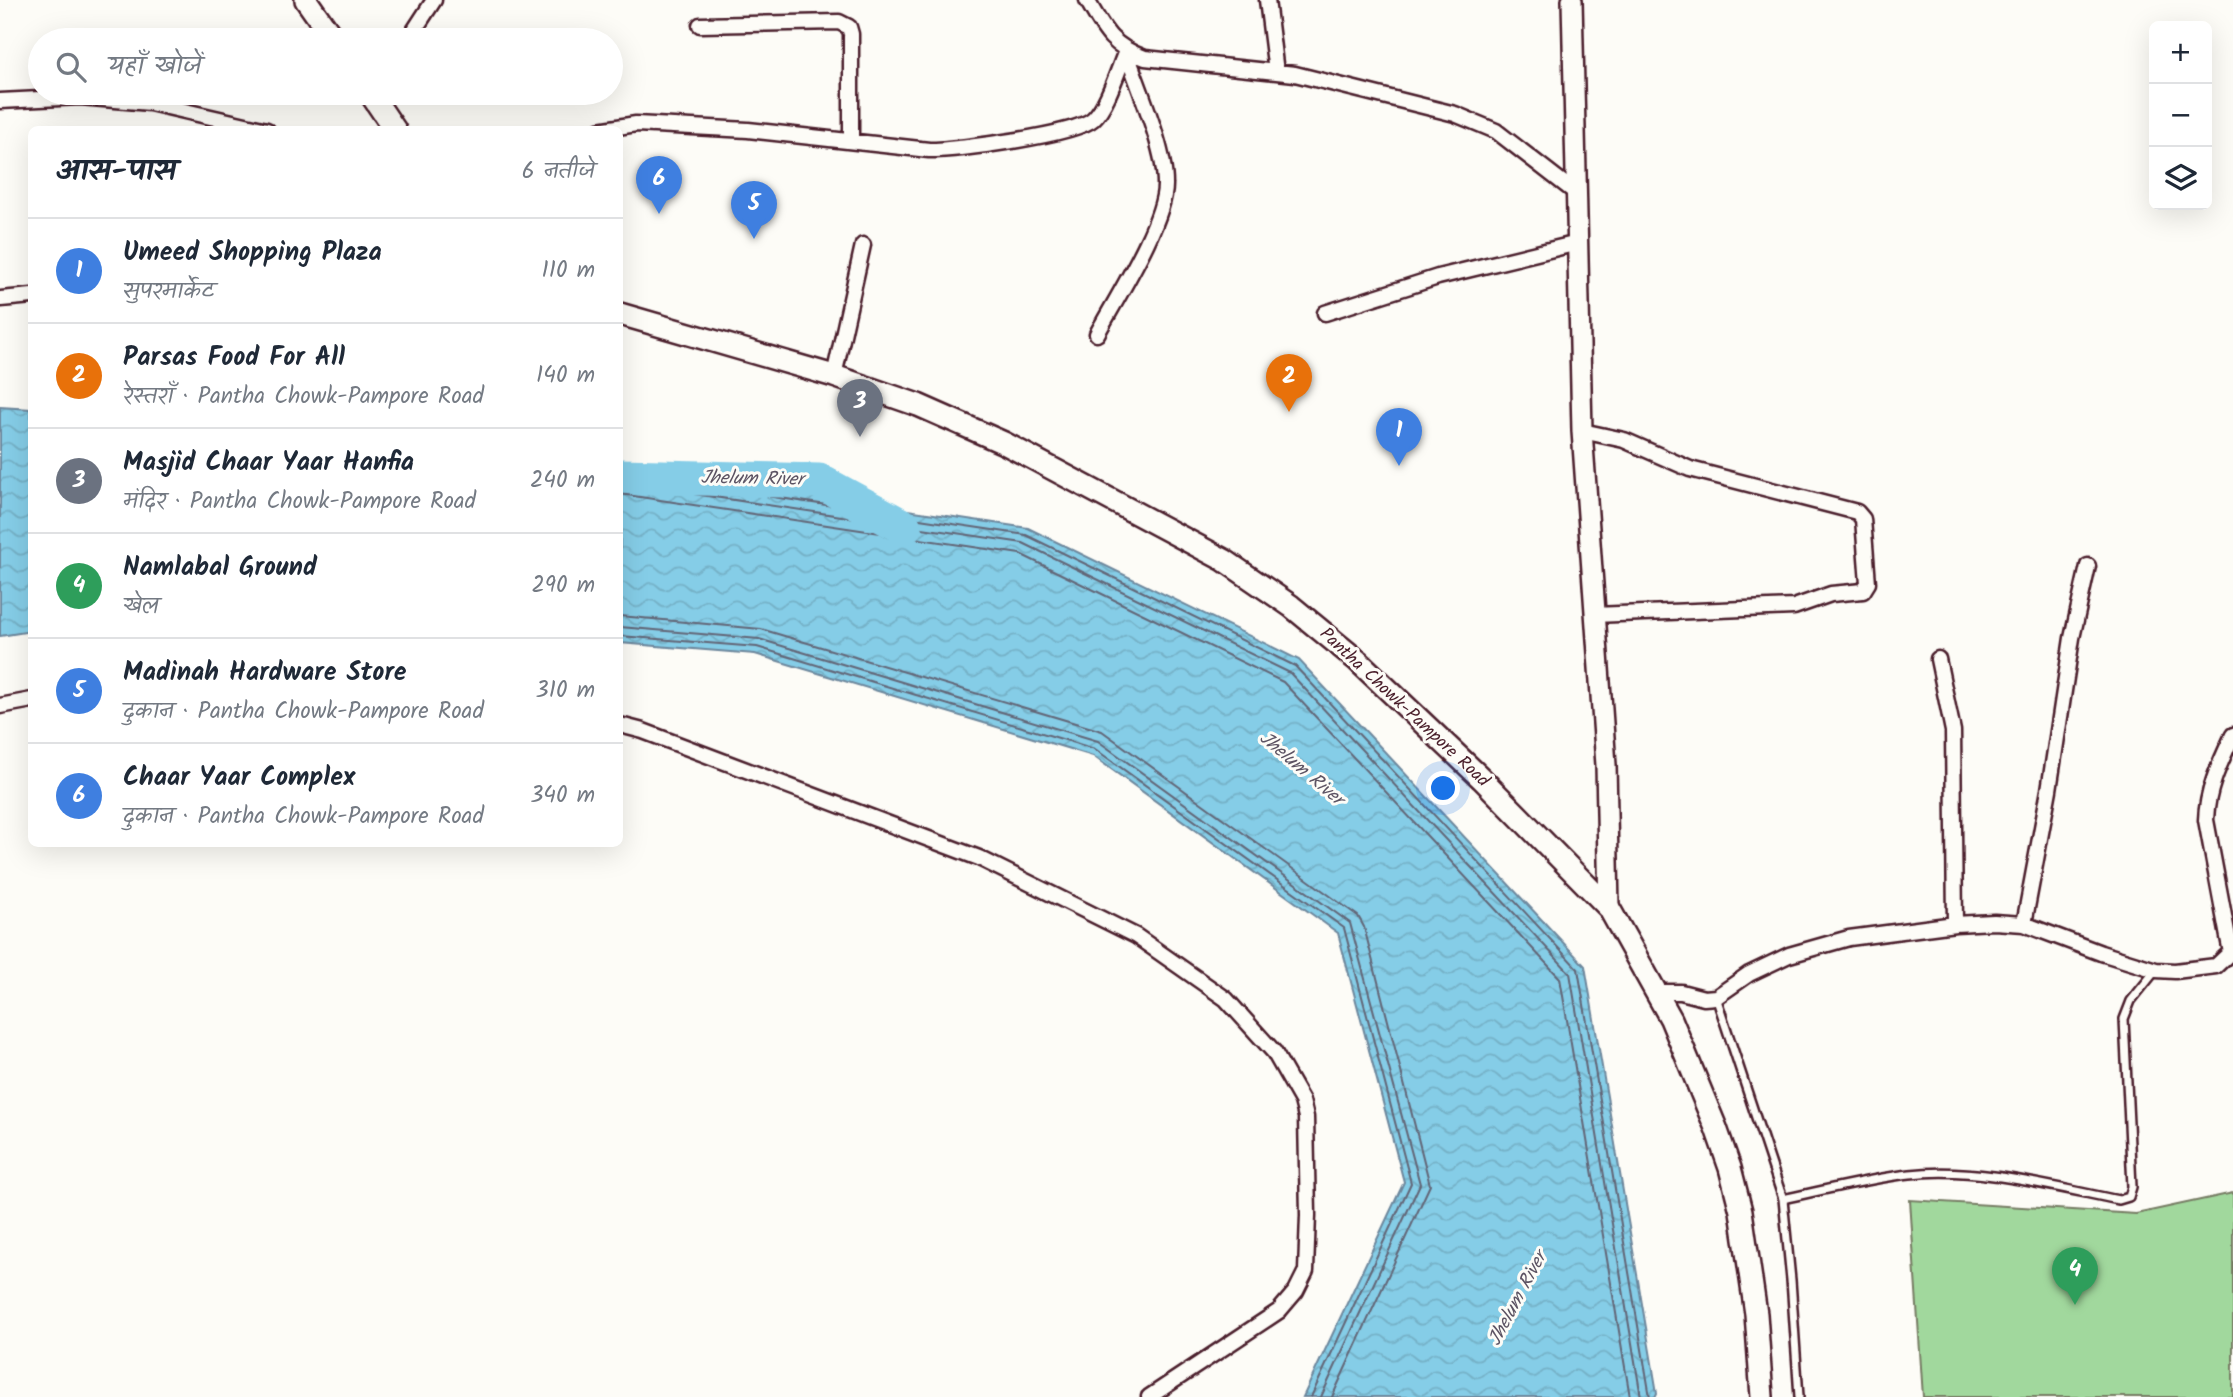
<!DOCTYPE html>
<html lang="hi">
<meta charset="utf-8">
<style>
:root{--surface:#fff;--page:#f2f2f3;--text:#1f2937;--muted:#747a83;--line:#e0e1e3;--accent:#c8321e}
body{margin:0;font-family:Kalam,"Playpen Sans Deva",sans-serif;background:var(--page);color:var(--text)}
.controls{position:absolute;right:21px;top:21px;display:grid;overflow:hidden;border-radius:10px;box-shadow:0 7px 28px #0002}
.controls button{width:63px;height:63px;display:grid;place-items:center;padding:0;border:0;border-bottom:2px solid var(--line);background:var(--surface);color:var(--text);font:35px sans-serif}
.you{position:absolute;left:1444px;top:789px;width:24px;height:24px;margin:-18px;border:5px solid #fff;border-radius:50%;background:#1a73e8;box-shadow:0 0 0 10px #1a73e833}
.badge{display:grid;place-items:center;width:46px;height:46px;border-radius:50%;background:var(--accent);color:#fff;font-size:23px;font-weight:700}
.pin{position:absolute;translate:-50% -58px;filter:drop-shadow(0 2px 4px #0008)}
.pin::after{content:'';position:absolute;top:37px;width:24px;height:21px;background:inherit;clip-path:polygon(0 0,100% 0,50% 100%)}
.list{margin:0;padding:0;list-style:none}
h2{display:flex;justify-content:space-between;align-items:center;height:91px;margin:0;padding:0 28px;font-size:30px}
h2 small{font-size:23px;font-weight:400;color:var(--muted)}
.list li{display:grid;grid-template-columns:46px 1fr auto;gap:21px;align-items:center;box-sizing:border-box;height:105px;padding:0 28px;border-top:2px solid var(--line)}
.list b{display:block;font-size:26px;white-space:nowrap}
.list p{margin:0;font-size:23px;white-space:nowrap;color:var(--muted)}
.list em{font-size:23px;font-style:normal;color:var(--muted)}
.icon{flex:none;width:38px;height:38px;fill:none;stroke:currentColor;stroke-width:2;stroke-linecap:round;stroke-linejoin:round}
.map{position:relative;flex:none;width:2233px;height:1397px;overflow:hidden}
.search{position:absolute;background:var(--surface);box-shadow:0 7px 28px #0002;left:28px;top:28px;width:595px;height:77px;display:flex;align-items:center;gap:18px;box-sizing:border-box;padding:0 24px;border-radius:38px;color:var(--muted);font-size:26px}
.panel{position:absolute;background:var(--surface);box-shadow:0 7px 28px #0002;left:28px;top:126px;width:595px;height:721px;border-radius:10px}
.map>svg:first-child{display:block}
.green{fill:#a1d89d;stroke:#767c64;stroke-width:2}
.water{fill:url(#water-waves);stroke:#6d879c;stroke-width:2}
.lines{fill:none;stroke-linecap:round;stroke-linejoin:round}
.shore{stroke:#626576;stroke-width:2}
.river{stroke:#85cde7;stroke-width:35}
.service-casing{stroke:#4a1f2b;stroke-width:12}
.minor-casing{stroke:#4a1f2b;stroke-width:19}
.tertiary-casing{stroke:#4a1f2b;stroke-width:24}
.secondary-casing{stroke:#4a1f2b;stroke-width:26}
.service{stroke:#fdfcf7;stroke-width:7}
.minor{stroke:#fdfcf7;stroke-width:14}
.tertiary{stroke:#fdfcf7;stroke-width:19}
.secondary{stroke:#fdfcf7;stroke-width:21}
.labels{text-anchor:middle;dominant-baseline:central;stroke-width:6;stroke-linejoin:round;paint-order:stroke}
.street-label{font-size:18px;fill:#4a1f2b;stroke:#fdfcf7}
.water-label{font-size:19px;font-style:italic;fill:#5c5363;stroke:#fdfcf7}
</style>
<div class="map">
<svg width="2233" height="1397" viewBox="0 0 2233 1397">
<defs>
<pattern id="water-waves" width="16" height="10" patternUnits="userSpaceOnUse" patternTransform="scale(1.75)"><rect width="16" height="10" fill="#85cde7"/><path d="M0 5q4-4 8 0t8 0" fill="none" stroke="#74b0c6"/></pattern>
</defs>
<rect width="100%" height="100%" fill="#fdfcf7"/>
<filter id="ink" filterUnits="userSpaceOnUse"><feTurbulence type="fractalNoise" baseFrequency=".0143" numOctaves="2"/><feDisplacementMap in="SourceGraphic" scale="14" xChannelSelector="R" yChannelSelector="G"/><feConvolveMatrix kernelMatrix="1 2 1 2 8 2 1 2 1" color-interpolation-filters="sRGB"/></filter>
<g filter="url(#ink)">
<path class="green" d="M 2233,1193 L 2233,1397 L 1923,1397 L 1910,1200 L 2136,1214 Z"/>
<path class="water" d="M 0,407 L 31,409 L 32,631 L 0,636 Z
M 620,467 L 1028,528 L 1299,660 L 1585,966 L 1657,1393 L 1655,1397 L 1303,1397 L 1404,1182 L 1338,933 L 1093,756 L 755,654 L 620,643 Z"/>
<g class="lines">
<path class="shore" d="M 620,474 L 1026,535 L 1295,666 L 1578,969 L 1650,1397
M 620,483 L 1023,543 L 1290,673 L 1570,973 L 1641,1397
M 620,494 L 1020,554 L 1283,682 L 1560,978 L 1630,1397
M 620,616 L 761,629 L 1102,731 L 1358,916 L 1364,927 L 1430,1185 L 1332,1397
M 620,627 L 759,639 L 1098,741 L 1350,923 L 1420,1184 L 1321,1397
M 620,636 L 757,647 L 1095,749 L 1344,928 L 1411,1183 L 1311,1397"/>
<path class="river" d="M 620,476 L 819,481 L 904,527"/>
<g class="service-casing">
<path id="service" d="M 1716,997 L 1783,1199 L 1791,1280 L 1799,1397
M 1783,1199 C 1825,1190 1867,1179 1910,1174 C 1977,1166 2053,1187 2119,1200 L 2129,1197 L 2132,1187 L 2124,1019 L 2131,1001 L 2156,970"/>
</g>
<g class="minor-casing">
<path id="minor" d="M 1087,0 C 1104,30 1111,46 1145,58 L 1295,74 L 1455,114 L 1496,131 L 1576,193
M 1267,0 L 1276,72
M 700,25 L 839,22 L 849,27 L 851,34 L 851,141
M 408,40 L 434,0
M 0,101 L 80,97 L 150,103 L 267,130
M 599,130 L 636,124 L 748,130 L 929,150 C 957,150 1075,135 1093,119 C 1107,106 1118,70 1126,51
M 1,299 L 32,296
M 1325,313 L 1438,277 L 1578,243
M 1097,334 C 1116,299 1166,220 1165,184 C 1165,148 1138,87 1126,51
M 834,376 L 863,245
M 1582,431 L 1624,440 L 1690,469 L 1857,512 L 1863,519 L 1868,583 L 1863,591 L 1831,594 L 1794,607 L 1594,615
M 1938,659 L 1953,731 L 1955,924
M 0,706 L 32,700
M 620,725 L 643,731 L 979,858 L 1136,936 L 1226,999 L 1274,1052 L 1302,1101 L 1306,1117 L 1308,1215 L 1306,1271 L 1296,1291 L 1279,1311 L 1149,1397
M 2024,924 L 2049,790 L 2072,638 L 2088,566
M 2231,953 L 2206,820 C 2207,789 2220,763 2233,735
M 1656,992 L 1681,992 L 1704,998 L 1716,997 L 1749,974 L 1789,955 L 1849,938 L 1955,924 L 1994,922 L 2024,924 L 2101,953 L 2156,970 L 2175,971 L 2216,966 L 2233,950"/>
</g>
<g class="tertiary-casing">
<path id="tertiary" d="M 1572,0 L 1582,431 L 1606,765 L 1609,908"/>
</g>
<g class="secondary-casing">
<path id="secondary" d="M 306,0 L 334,40
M 370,93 L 395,130
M 620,314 L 834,376 L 918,405 L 1004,443 L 1224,560 L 1291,606 L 1358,661 L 1482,779 L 1609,908 L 1671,1019 L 1716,1128 L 1730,1168 L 1741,1211 L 1756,1314 L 1762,1397"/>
</g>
<use href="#service" class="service"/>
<use href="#minor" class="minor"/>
<use href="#tertiary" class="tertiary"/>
<use href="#secondary" class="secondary"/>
</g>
</g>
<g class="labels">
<g class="street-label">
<text transform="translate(1404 708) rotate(43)">Pantha Chowk-Pampore Road</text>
</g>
<g class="water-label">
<text transform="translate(752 479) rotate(1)">Jhelum River</text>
<text transform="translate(1301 769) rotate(40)">Jhelum River</text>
<text transform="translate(1518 1299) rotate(-62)">Jhelum River</text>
</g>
</g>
</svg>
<div class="controls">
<button>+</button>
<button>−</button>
<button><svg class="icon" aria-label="layers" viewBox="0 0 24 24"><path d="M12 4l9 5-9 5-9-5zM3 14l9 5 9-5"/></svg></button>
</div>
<div class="you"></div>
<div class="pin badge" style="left:1399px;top:466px;background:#3f7fe0">1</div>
<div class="pin badge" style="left:1289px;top:412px;background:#e8710a">2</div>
<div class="pin badge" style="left:860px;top:437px;background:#6b7280">3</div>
<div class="pin badge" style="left:2075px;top:1305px;background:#2e9e5b">4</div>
<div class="pin badge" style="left:754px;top:239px;background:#3f7fe0">5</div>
<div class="pin badge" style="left:659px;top:214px;background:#3f7fe0">6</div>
<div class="search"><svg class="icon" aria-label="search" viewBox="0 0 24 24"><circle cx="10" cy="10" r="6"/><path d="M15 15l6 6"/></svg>यहाँ खोजें</div>
<section class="panel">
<h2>आस-पास<small>6 नतीजे</small></h2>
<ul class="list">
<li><span class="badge" style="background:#3f7fe0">1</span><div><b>Umeed Shopping Plaza</b><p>सुपरमार्केट</p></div><em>110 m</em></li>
<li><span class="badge" style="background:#e8710a">2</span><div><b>Parsas Food For All</b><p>रेस्तराँ · Pantha Chowk-Pampore Road</p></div><em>140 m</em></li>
<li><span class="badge" style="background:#6b7280">3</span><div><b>Masjid Chaar Yaar Hanfia</b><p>मंदिर · Pantha Chowk-Pampore Road</p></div><em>240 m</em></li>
<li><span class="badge" style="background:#2e9e5b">4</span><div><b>Namlabal Ground</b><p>खेल</p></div><em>290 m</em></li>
<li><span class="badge" style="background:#3f7fe0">5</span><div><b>Madinah Hardware Store</b><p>दुकान · Pantha Chowk-Pampore Road</p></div><em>310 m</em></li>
<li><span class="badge" style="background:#3f7fe0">6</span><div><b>Chaar Yaar Complex</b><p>दुकान · Pantha Chowk-Pampore Road</p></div><em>340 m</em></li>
</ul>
</section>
</div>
